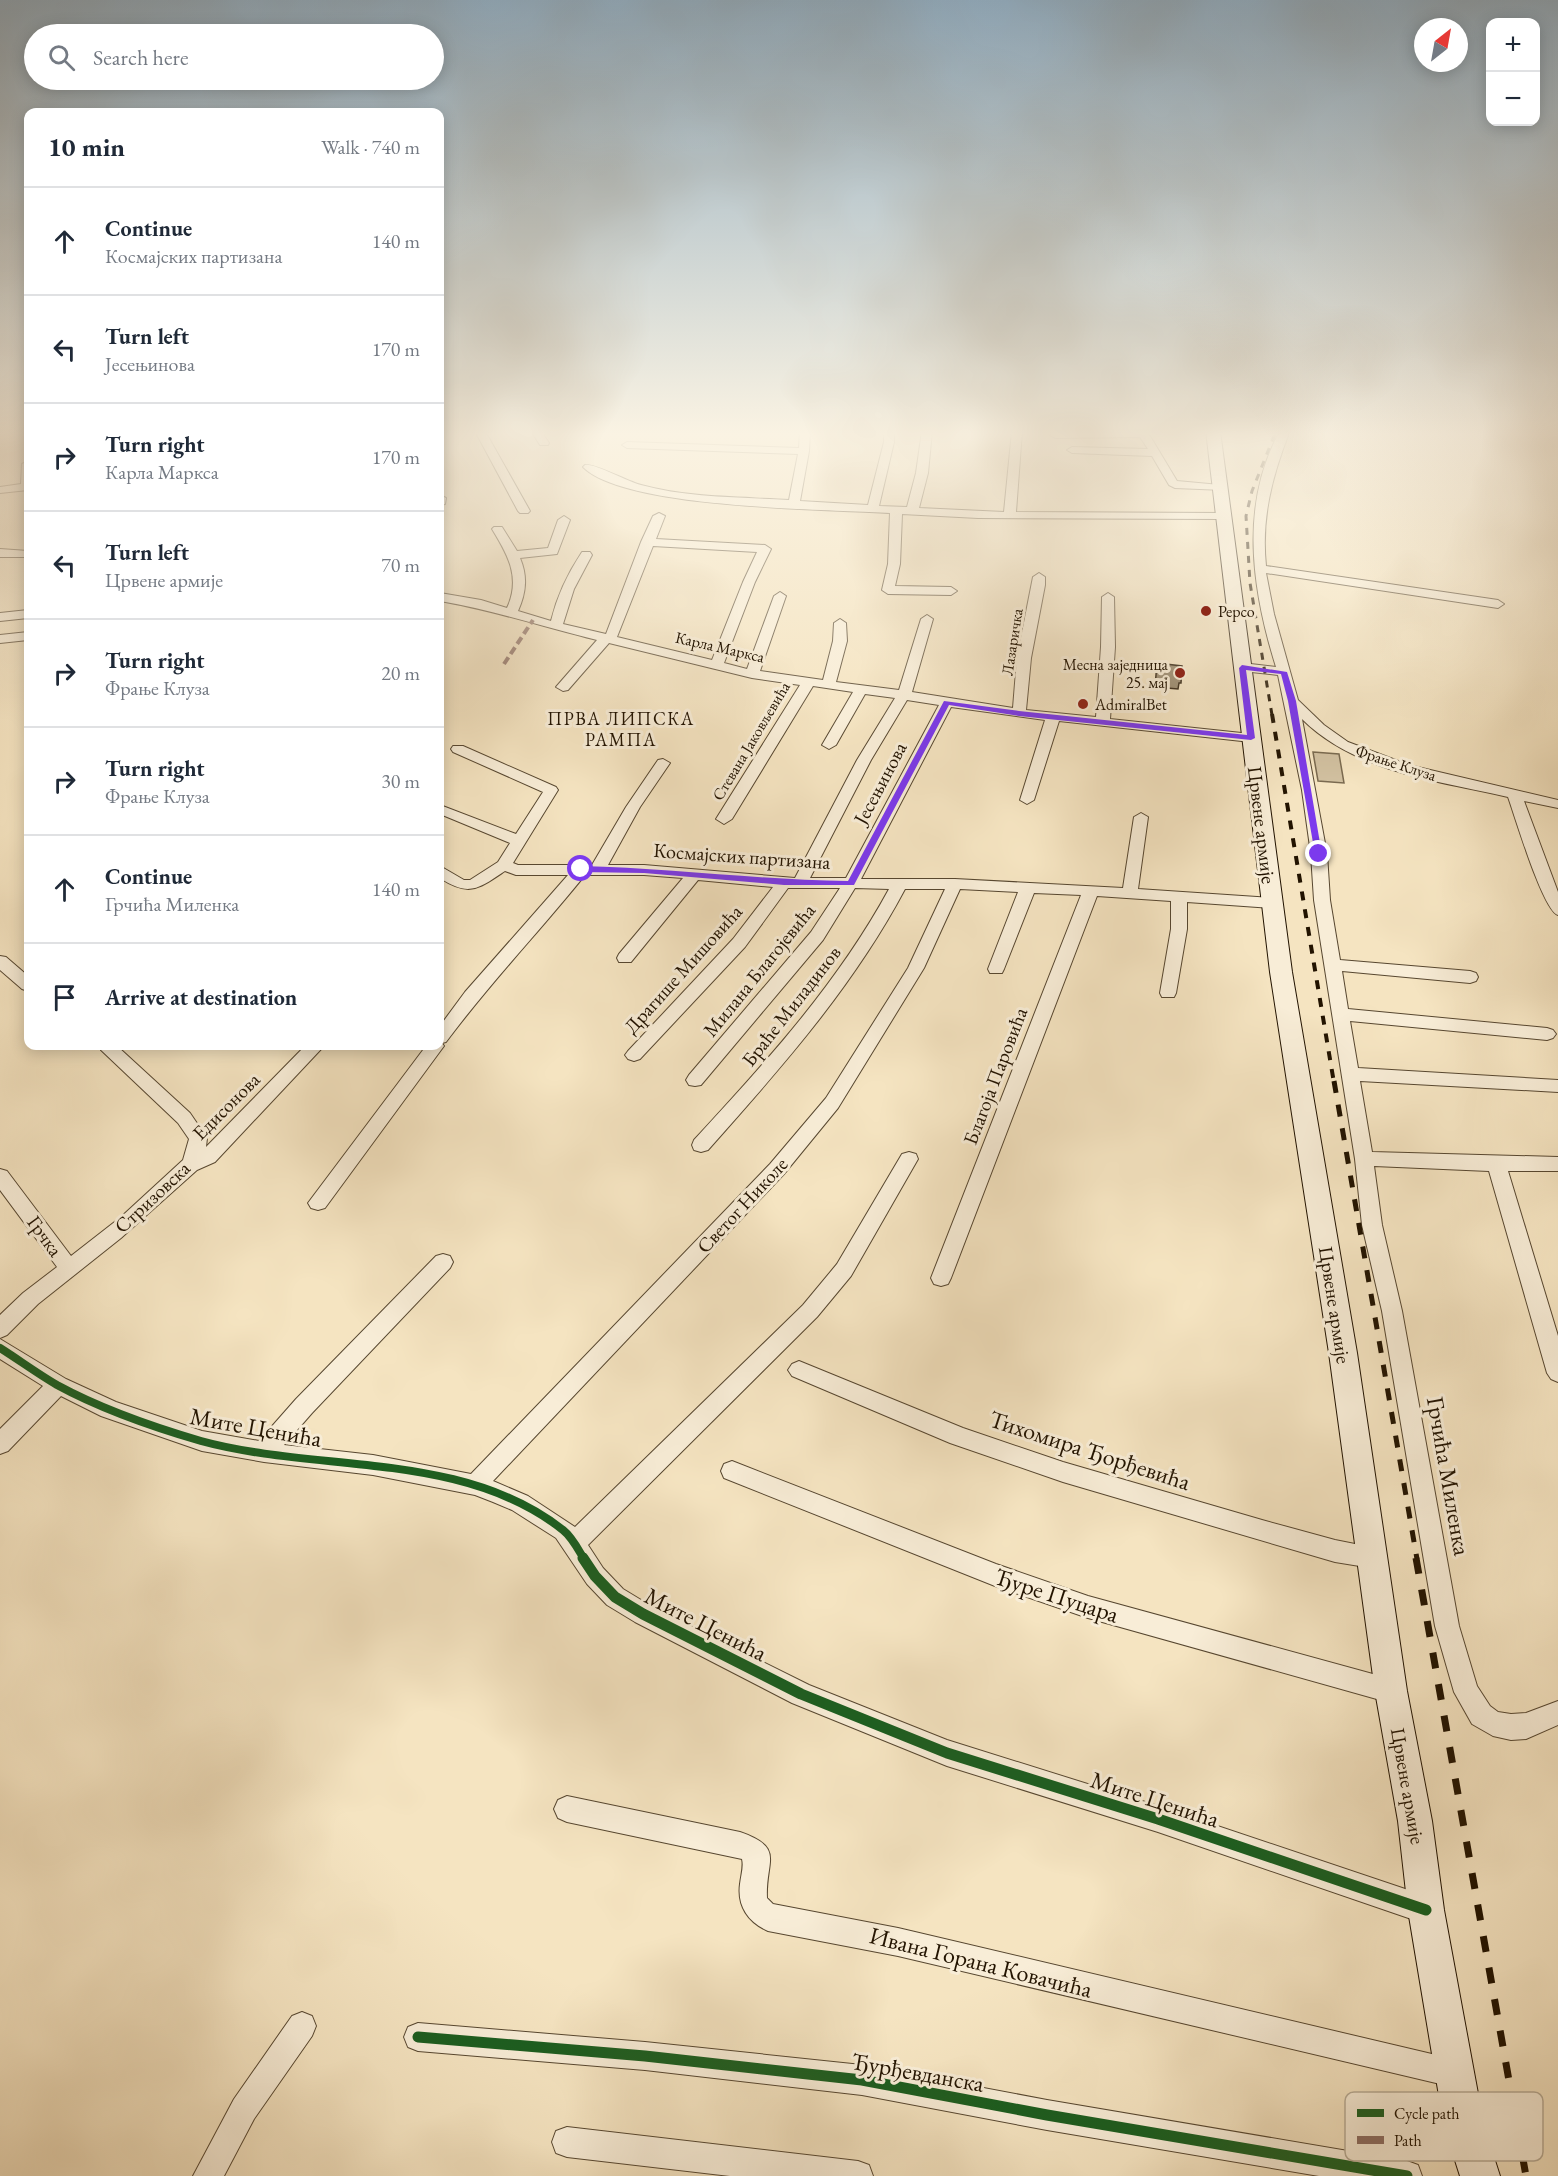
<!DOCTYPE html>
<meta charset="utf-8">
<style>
:root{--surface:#fff;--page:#f6f6f7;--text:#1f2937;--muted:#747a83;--line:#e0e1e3}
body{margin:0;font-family:"EB Garamond",serif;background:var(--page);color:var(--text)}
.controls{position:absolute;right:18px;top:18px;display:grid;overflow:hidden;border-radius:12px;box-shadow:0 3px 15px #0003}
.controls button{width:54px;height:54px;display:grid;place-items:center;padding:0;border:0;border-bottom:2px solid var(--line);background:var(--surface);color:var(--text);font:30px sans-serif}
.compass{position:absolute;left:1414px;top:18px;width:54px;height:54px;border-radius:50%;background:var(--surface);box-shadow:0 3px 15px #0003;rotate:31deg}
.stop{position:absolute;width:18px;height:18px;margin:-14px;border:4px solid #7c3aed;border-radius:50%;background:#fff}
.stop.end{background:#7c3aed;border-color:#fff;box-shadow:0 2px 6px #0008}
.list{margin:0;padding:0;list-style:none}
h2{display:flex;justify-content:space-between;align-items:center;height:78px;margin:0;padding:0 24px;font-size:26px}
h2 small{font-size:20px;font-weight:400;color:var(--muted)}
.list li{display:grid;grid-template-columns:39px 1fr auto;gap:18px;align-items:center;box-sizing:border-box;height:108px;padding:0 24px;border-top:2px solid var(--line)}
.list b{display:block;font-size:22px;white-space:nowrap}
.list p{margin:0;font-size:20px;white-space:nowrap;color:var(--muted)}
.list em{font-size:20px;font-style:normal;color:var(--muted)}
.icon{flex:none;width:33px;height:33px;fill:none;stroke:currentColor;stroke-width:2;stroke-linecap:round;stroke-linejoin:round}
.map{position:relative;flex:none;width:1558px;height:2176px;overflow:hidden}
.search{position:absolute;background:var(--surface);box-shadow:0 3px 15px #0003;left:24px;top:24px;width:420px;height:66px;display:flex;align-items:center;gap:15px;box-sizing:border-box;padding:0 21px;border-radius:33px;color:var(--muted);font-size:22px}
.panel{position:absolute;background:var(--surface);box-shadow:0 3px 15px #0003;left:24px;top:108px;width:420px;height:942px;border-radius:12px}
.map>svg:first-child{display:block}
.green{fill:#d1c0a0;stroke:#7a6a50;stroke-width:1.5}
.building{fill:#908064;stroke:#221300;stroke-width:1.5}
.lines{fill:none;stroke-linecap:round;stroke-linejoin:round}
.street-casing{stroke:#574730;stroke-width:2}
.secondary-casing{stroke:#221300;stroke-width:2}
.street{fill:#f8edd7;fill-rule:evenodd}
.secondary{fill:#f8edd7;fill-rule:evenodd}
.rail-far3{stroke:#221300;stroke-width:3;stroke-dasharray:7 7;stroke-linecap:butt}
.rail-far2{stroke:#221300;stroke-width:4;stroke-dasharray:9 9;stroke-linecap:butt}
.rail-far1{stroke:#221300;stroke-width:5;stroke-dasharray:12 12;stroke-linecap:butt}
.rail{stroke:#221300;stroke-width:7;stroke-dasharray:16 16;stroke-linecap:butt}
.quiet{stroke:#8d6e63;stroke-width:4;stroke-dasharray:8 4;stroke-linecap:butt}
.cycleway-far1-casing{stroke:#f8edd7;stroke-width:12}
.cycleway-casing{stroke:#f8edd7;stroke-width:15}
.cycleway-far1{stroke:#1b5e20;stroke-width:8}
.cycleway{stroke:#1b5e20;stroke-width:11}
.route{fill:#7c3aed}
.poi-dot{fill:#8f2418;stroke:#f8edd7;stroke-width:2}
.labels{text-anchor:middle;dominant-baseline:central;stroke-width:6;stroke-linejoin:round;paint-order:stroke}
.far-poi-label{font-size:16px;fill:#221300;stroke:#f8edd7;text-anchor:start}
.far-street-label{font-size:16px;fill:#221300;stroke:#f8edd7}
.far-quarter-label{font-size:18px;letter-spacing:1.5px;fill:#221300;stroke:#f8edd7}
.street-label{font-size:20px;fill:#221300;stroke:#f8edd7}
.near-street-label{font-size:24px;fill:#221300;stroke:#f8edd7}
.key{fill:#f8edd7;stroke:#b8ac96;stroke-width:1.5}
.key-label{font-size:16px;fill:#221300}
</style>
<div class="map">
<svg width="1558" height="2176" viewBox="0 0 1558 2176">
<rect width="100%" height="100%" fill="#f5e4c1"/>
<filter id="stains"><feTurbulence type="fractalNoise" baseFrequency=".00333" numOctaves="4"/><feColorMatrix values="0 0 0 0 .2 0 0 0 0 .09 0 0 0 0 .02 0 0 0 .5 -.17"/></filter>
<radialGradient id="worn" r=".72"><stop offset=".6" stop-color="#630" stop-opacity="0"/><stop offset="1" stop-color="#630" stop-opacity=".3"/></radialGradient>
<path class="green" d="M 1313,752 L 1339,754 L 1344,783 L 1318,781 Z"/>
<path class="building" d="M 1157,663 L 1182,666 L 1181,683 L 1179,683 L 1178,689 L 1155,687 Z"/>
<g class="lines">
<g class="street-casing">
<path id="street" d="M 475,431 L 485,431 L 530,511 L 528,513 L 520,513 L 518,511 Z
M 531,431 L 541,431 L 549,443 L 548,445 L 540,445 Z
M 800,431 L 810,431 L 809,451 L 800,501 L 868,505 L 884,442 L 884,431 L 894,431 L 894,442 L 879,506 L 907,507 L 916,473 L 922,431 L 932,431 L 928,473 L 919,508 L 1004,512 L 1012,431 L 1022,431 L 1016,512 L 1223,513 L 1229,516 L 1223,519 L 978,518 L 902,514 L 900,564 L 895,586 L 951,587 L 957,591 L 951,595 L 888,594 L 882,590 L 888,564 L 890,513 C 826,509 625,509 583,467 L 585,465 C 594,463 628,482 641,485 C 688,498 740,497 789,500 L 798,454 L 627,448 L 622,445 L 627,442 L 799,448 Z
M 1147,431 L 1177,481 L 1220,485 L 1224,486 L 1224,490 L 1175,488 L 1169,485 L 1152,456 L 1072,453 L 1067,450 L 1072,447 L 1148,449 L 1140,437 L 1055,438 L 1050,435 L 1055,432 Z
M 1280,431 L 1289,433 C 1272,477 1261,518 1266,566 L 1498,600 L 1504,604 L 1498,608 L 1266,573 L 1274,614 L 1298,700 L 1324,725 L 1348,742 L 1409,765 L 1558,800 L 1558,808 L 1524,801 L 1558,892 L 1558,915 C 1543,911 1515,816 1508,797 C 1439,781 1355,772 1302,719 L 1327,854 L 1330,900 L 1340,960 L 1470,971 L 1476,973 L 1478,977 L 1476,981 L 1470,983 L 1342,971 L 1348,1009 L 1547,1028 L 1553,1030 L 1556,1034 L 1553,1038 L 1547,1040 L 1350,1021 L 1358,1068 L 1558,1080 L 1558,1092 L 1360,1081 L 1372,1152 L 1558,1157 L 1558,1171 L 1508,1171 L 1558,1336 L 1558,1382 L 1551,1379 L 1547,1373 L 1489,1171 L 1374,1166 L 1382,1225 L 1402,1311 L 1459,1626 L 1477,1686 L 1490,1706 L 1498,1712 L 1511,1714 L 1526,1713 L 1558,1701 L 1558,1725 L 1526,1739 L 1511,1740 L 1493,1736 L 1472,1724 L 1454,1692 L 1435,1626 L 1382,1311 L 1362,1225 L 1355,1159 L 1314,900 L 1311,854 L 1302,790 L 1278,675 L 1242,671 L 1235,667 L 1242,663 L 1276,667 C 1252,590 1239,505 1280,431 Z
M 28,461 L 28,490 L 0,493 L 0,487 L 21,484 L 22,464 Z
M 440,495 L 446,498 L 445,504 L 440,505 Z
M 659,513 L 665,516 L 656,539 L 765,545 L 771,549 L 755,582 L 724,663 L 747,669 L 774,596 L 780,592 L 786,596 L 760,671 L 823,680 L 833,641 L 834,623 L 840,619 L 846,623 L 847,641 L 836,682 L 899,690 L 921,619 L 927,615 L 933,619 L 912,692 L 1013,708 L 1017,658 L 1033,577 L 1039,573 L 1045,577 L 1045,585 L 1031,658 L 1026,710 L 1096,717 L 1101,647 L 1102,597 L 1108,593 L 1114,597 L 1115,647 L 1110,719 L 1251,734 L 1258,738 L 1251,742 L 1059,721 L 1034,800 L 1027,804 L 1020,800 L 1045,720 L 951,707 L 861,879 L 955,879 L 1123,888 L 1134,817 L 1141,813 L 1148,817 L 1138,889 L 1272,898 L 1280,903 L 1272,908 L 1187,902 L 1187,929 L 1176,993 L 1174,997 L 1162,997 L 1160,993 L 1171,929 L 1171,901 L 1097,896 L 951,1278 L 948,1284 L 941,1286 L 934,1284 L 931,1278 L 1081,895 L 1034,893 L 1004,969 L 1002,973 L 990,973 L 988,969 L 1018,892 L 960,889 L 924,968 L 838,1108 L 784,1174 L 493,1481 L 528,1496 L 575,1527 L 803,1305 L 837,1264 L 902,1154 L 909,1152 L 916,1154 L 918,1159 L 851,1276 L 817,1317 L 588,1545 L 603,1568 L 623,1589 L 651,1606 L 809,1685 L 947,1740 L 1158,1806 L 1426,1896 L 1436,1900 L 1440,1910 L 1436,1920 L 1426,1924 L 1158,1832 L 947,1766 L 792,1703 L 635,1622 L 607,1605 L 587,1584 L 556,1538 L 512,1510 L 493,1502 L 475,1495 L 373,1475 L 264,1462 L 202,1451 L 101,1416 L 61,1396 L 8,1451 L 0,1454 L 0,1429 L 43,1386 L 0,1359 L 0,1339 L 66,1379 L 116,1402 L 202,1431 L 259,1441 L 296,1399 L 436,1256 L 443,1254 L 450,1256 L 453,1262 L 450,1268 L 312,1413 L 284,1445 L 373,1455 L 471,1474 L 770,1164 L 826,1098 L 908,968 L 945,889 L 905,889 C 853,987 781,1068 708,1150 L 701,1152 L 694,1150 L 692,1145 L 694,1140 C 767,1061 838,983 889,889 L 855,888 L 823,940 L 701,1085 L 695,1086 L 689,1085 L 686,1080 L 689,1075 L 811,932 L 840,888 L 788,888 L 745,947 L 640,1059 L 634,1061 L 628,1059 L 625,1055 L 628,1051 L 733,939 L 773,887 L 698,880 L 631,962 L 619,962 L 617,958 L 619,954 L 683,878 L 644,875 L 585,875 C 539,932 489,984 446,1042 L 442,1043 L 444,1046 L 441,1050 L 325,1208 L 318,1210 L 311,1208 L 308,1203 L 426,1046 L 440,1046 L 440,1026 L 465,992 L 568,875 L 516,875 L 505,871 C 478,889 469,897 440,878 L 440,866 L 464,880 L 470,880 L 498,862 L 510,843 L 440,814 L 440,805 L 516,834 L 543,792 L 453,752 L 451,749 L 453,746 L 463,746 L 556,787 L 558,790 L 513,863 L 518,865 L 592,865 L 626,807 L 658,760 L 663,759 L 670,763 L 640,807 L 608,865 L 644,865 L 795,878 L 857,760 L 895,698 L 865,694 L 836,745 L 829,749 L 822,745 L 853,692 L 813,686 L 732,819 L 724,824 L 716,819 L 800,685 L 752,678 L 609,643 L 568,690 L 563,691 L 556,687 L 597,640 C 544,627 493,610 440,601 L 440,593 L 481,600 L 507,608 C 521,578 508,555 492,529 L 494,527 L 502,527 L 517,551 L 548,548 L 558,520 L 564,516 L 570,520 L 557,554 L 520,558 C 528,577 526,593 518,611 L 551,621 C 557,596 568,573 582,552 L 590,552 L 592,555 L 574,589 L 563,624 L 606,634 L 641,542 L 653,516 ZM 653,546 L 757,552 L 743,582 L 712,660 L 617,637 ZM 907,700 L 939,705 L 846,878 L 810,878 L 871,760 Z
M 0,549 L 28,551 L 28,557 L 0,557 Z
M 28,610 L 28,618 L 0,621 L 0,613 Z
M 28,632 L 28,640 L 0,643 L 0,635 Z
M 0,956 L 6,957 L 28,976 L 28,991 L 22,989 L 0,970 Z
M 99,1046 L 117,1046 L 190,1113 L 207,1138 L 206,1147 L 305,1046 L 324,1046 L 215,1162 L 197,1170 L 121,1238 L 38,1304 L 7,1335 L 0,1338 L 0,1315 L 23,1293 L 57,1267 L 0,1190 L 0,1169 L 7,1171 L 71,1256 L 121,1217 L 183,1160 L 189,1139 L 178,1123 L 101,1050 Z
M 799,1361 L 963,1428 L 1063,1462 L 1262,1520 L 1335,1540 L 1380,1549 L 1384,1557 L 1380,1565 L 1372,1568 L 1335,1562 L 1063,1482 L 950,1443 L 792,1376 L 788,1370 L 792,1364 Z
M 732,1461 L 996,1564 L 1088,1596 L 1391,1679 L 1400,1682 L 1403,1691 L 1400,1700 L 1391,1703 L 1088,1618 L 995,1586 L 724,1478 L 721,1471 L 724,1464 Z
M 567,1796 L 740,1832 C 786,1848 765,1861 767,1898 L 773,1904 L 898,1928 L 1453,2059 L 1463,2063 L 1467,2073 L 1463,2083 L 1453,2087 L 898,1956 L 768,1931 C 748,1922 737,1906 740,1884 C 741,1875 744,1867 742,1859 L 567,1822 L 558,1818 L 554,1809 L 558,1800 Z
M 302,2012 L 312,2016 L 316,2026 L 312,2036 L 254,2119 L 224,2176 L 193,2176 L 234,2099 L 292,2016 Z
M 418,2023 L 645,2042 L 862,2065 L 1047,2100 L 1407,2161 L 1418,2165 L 1422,2176 L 1319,2176 L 1047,2130 L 862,2095 L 645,2070 L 418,2051 L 408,2047 L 404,2037 L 408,2027 Z
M 567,2127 L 858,2161 L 869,2165 L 873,2176 L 730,2176 L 567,2157 L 556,2153 L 552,2142 L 556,2131 Z"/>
</g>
<g class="secondary-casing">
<path id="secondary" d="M 1206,431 L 1220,431 L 1292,972 L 1357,1353 L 1407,1691 L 1432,1821 L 1444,1910 L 1484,2126 L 1500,2176 L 1460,2176 L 1444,2126 L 1408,1910 L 1398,1821 L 1375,1691 L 1329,1353 L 1270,972 Z"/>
</g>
<use href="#street" class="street"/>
<use href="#secondary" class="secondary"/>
<path class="rail-far3" d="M 1272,715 L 1250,583 L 1246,516 L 1252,491 L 1276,431"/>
<path class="rail-far2" d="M 1272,714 L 1334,1083"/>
<path class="rail-far1" d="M 1334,1081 L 1417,1559"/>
<path class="rail" d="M 1416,1558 L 1526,2176"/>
<path class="quiet" d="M 504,664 L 533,620"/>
<g class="cycleway-far1-casing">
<path id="cycleway-far1" d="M 0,1348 C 19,1360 38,1374 57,1385 C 101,1409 153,1427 201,1441 C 318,1473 462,1450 563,1530 C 572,1537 578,1549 584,1559"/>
</g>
<g class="cycleway-casing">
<path id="cycleway" d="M 583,1558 L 595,1576 L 615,1597 L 643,1614 L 801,1694 L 947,1753 L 1158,1819 L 1426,1910
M 418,2037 L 645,2056 L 862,2080 L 1047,2115 L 1407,2176"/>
</g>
<use href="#cycleway-far1" class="cycleway-far1"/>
<use href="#cycleway" class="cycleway"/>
</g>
<linearGradient id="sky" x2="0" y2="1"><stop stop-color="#90abbe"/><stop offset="0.59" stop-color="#faf3e3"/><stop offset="1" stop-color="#faf3e3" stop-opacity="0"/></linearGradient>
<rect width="1558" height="735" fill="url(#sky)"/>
<path class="route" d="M 1242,665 L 1287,672 L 1296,701 L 1322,855 L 1315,854 L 1288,701 L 1281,674 L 1246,670 L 1255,738 L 1251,740 L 1019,716 L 949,705 L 854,885 L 784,885 L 644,873 L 581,872 L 577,869 L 581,866 C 670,868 759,880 848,881 L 944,701 L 1019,711 L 1247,735 L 1239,668 Z"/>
<g class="poi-dot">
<circle cx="1206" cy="611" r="6"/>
<circle cx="1180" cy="673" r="6"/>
<circle cx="1083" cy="704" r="6"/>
</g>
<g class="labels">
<g class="far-poi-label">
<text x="1218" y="611">Pepco</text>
<text x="1168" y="664" text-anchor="end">Месна заједница<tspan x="1168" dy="18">25. мај</tspan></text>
<text x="1095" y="704">AdmiralBet</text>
</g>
<g class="far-street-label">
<text transform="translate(1012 642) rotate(-81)">Лазаричка</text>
<text transform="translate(720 647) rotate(13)">Карла Маркса</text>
<text transform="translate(751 741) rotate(-59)">Стевана Јаковљевића</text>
<text transform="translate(1396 763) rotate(18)">Фрање Клуза</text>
</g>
<g class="far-quarter-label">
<text x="621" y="718">ПРВА ЛИПСКА<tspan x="621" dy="21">РАМПА</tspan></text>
</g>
<g class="street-label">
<text transform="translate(880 783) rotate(-62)">Јесењинова</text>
<text transform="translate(1262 825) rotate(83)">Црвене армије</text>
<text transform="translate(742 856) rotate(4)">Космајских партизана</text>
<text transform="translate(683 969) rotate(-48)">Драгише Мишовића</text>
<text transform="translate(759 970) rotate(-51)">Милана Благојевића</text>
<text transform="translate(791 1006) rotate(-52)">Браће Миладинов</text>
<text transform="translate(995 1076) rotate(-69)">Благоја Паровића</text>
<text transform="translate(226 1106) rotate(-45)">Едисонова</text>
<text transform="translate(152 1197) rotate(-43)">Стризовска</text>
<text transform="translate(742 1205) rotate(-47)">Светог Николе</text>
<text transform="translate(45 1236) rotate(54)">Грчка</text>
<text transform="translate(1335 1305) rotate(81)">Црвене армије</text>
<text transform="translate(1408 1786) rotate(80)">Црвене армије</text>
</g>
<g class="near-street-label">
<text transform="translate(256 1427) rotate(10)">Мите Ценића</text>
<text transform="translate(1090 1450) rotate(18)">Тихомира Ђорђевића</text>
<text transform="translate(1449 1476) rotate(80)">Грчића Миленка</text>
<text transform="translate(1057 1595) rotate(18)">Ђуре Пуцара</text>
<text transform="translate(706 1624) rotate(27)">Мите Ценића</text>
<text transform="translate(1155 1799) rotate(18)">Мите Ценића</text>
<text transform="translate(981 1962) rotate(14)">Ивана Горана Ковачића</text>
<text transform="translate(918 2072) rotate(10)">Ђурђевданска</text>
</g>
</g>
<rect x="1345" y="2092" width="198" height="69" rx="9" class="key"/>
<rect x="1357" y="2109" width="27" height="8" fill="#1b5e20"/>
<rect x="1357" y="2136" width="27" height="8" fill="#8d6e63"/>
<g class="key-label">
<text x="1394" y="2119">Cycle path</text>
<text x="1394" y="2146">Path</text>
</g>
<rect width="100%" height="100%" filter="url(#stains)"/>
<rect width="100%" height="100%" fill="url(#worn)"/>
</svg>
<div class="controls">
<button>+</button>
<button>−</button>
</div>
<svg class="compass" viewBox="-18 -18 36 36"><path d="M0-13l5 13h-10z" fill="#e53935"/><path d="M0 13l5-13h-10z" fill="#747a83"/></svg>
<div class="stop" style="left:581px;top:869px"></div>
<div class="stop end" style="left:1319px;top:854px"></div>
<div class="search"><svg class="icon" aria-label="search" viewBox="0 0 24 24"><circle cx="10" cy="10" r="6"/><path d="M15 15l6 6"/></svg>Search here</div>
<section class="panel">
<h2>10 min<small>Walk · 740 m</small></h2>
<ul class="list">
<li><svg class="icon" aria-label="ahead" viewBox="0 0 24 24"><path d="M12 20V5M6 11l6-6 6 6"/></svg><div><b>Continue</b><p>Космајских партизана</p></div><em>140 m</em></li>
<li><svg class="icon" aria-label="left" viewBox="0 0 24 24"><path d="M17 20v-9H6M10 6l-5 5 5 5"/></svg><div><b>Turn left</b><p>Јесењинова</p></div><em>170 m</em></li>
<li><svg class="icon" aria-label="right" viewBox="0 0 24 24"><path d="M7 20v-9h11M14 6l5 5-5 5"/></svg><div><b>Turn right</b><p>Карла Маркса</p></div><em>170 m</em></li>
<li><svg class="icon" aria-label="left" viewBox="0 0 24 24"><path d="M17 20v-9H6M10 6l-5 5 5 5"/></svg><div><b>Turn left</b><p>Црвене армије</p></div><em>70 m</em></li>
<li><svg class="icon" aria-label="right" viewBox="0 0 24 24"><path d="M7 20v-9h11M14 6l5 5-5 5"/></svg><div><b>Turn right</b><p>Фрање Клуза</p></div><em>20 m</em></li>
<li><svg class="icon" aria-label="right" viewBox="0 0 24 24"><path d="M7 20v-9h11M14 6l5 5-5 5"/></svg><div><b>Turn right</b><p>Фрање Клуза</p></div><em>30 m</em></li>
<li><svg class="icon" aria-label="ahead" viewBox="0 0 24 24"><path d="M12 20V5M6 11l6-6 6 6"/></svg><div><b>Continue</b><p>Грчића Миленка</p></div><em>140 m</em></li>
<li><svg class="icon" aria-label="arrive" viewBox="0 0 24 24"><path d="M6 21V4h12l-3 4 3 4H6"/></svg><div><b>Arrive at destination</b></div></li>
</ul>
</section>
</div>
